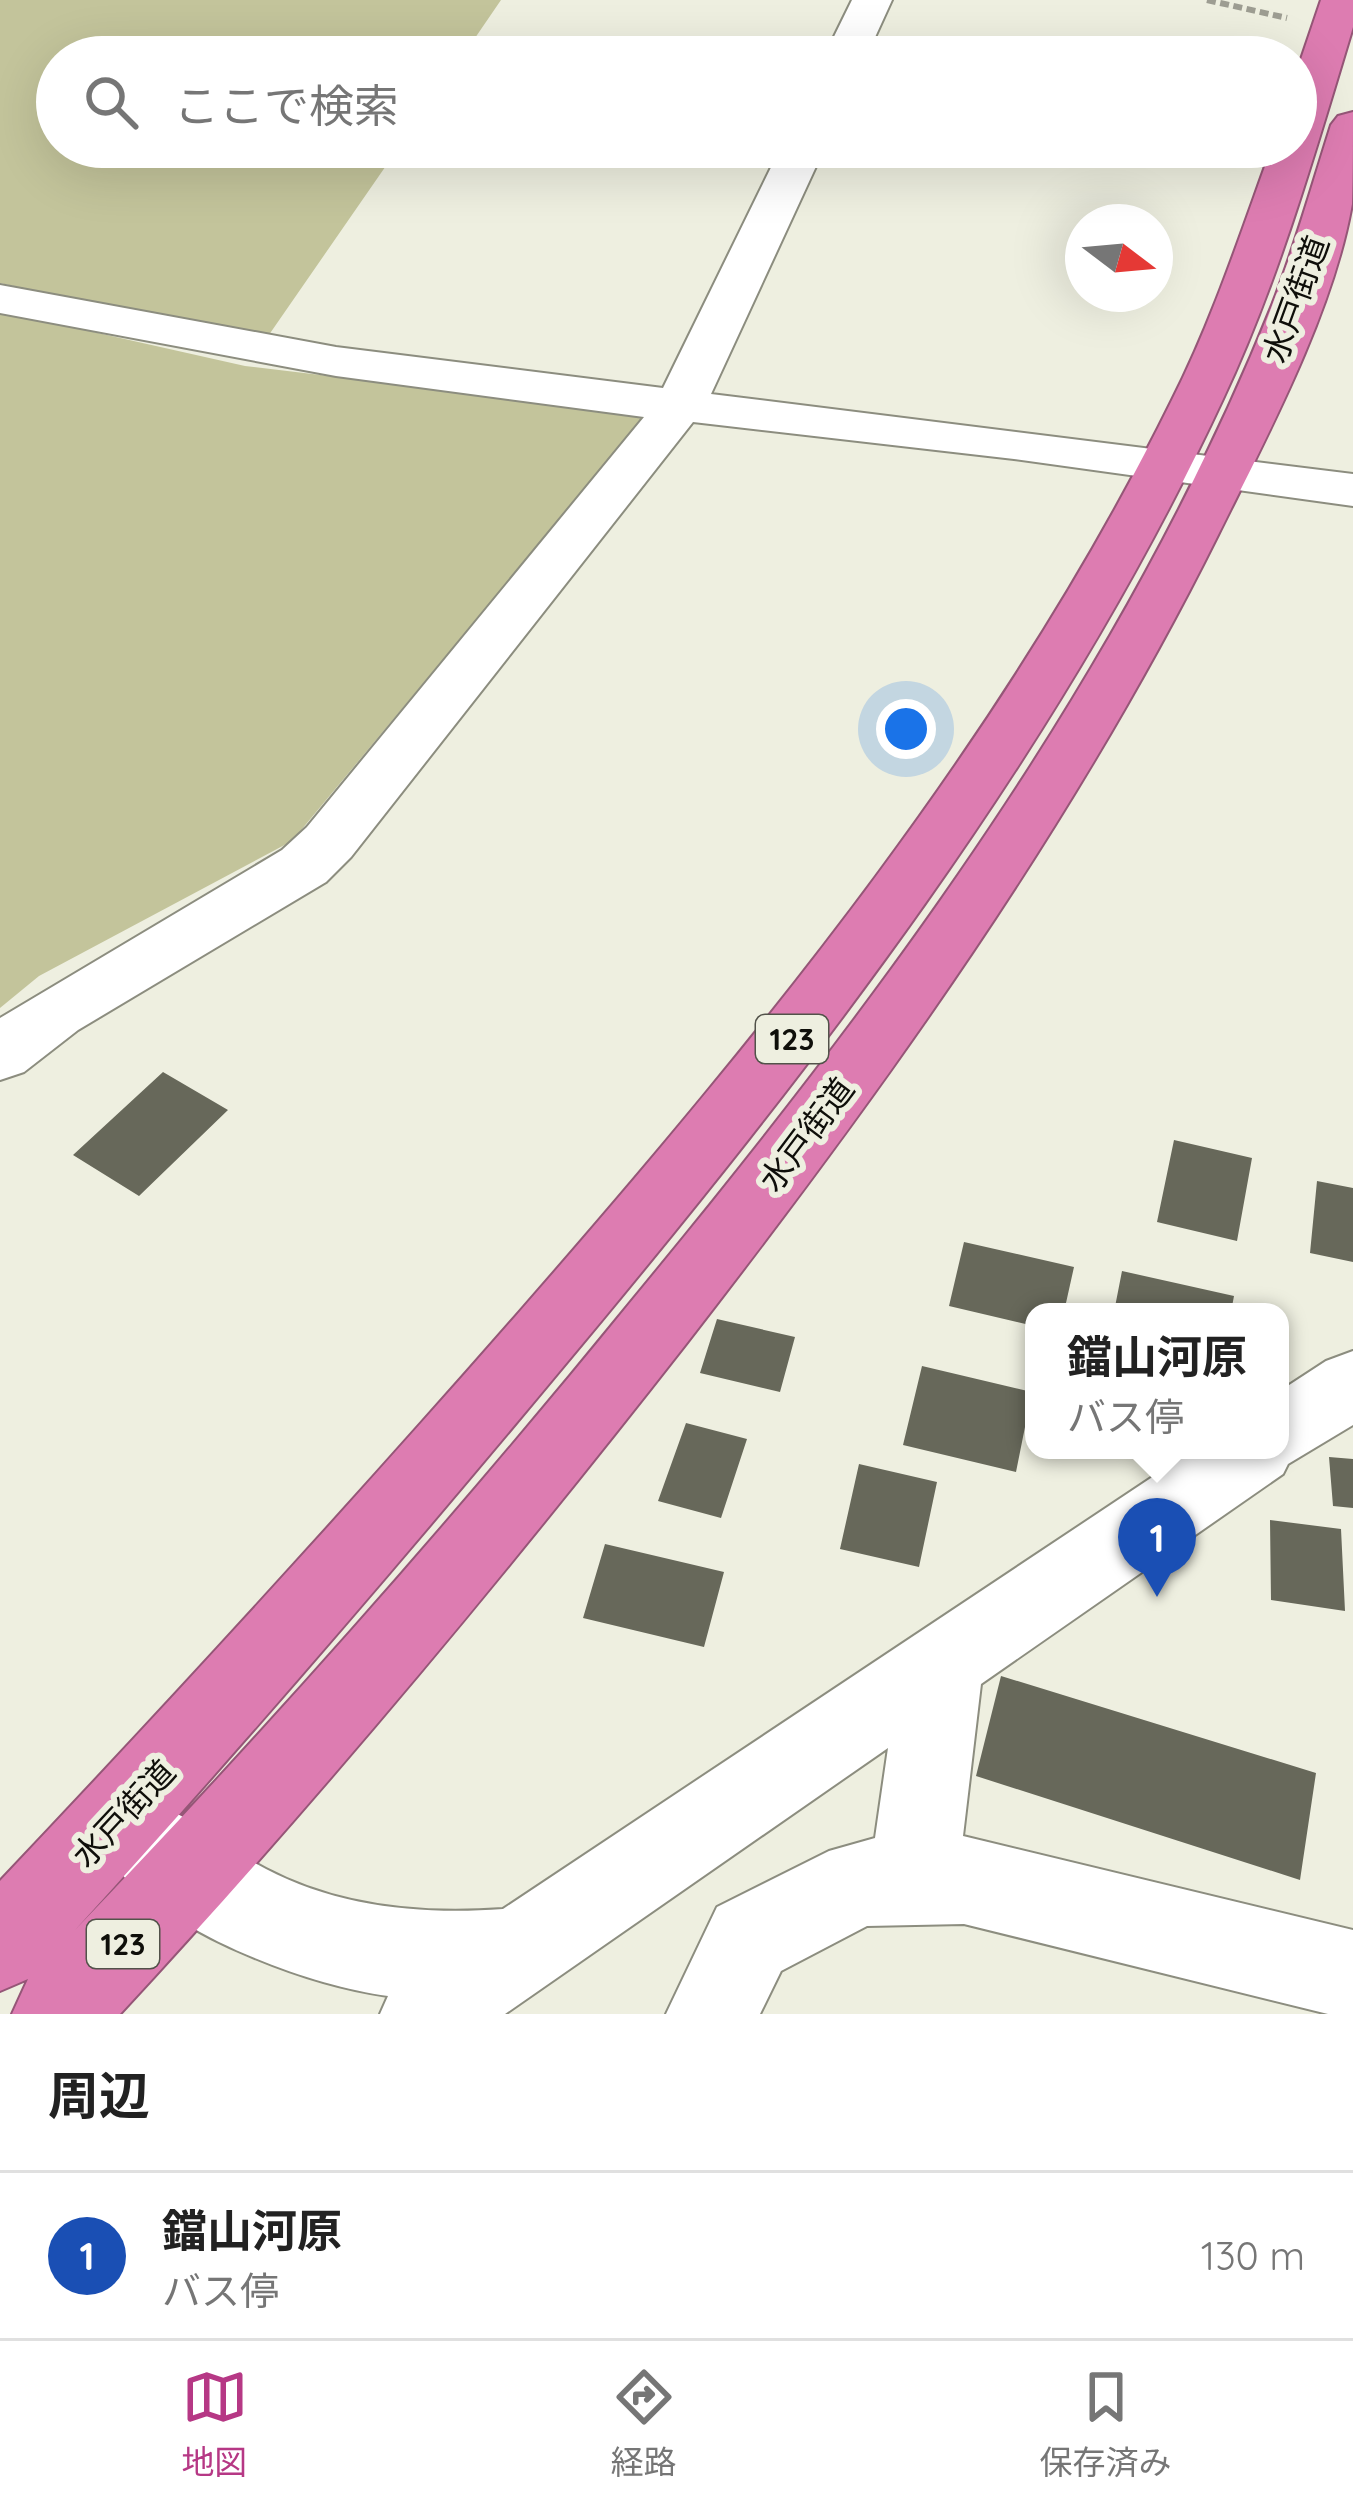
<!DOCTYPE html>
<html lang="ja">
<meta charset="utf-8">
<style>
:root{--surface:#fff;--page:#f2f2f2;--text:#222;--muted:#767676;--line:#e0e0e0;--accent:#b63885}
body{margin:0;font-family:Quicksand,"Noto Sans JP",sans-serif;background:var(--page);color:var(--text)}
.compass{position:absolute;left:1065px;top:204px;width:108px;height:108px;border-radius:50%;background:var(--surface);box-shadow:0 12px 48px #0002;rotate:106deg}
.you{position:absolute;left:906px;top:729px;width:42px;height:42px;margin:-30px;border:9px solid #fff;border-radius:50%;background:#1a73e8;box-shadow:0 0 0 18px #1a73e833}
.badge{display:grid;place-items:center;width:78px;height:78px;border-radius:50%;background:var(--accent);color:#fff;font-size:39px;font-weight:700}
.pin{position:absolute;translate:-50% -99px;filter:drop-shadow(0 3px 6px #0008)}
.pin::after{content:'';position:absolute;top:63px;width:42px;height:36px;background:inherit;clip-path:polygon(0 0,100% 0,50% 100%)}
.popup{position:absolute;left:1025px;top:1303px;width:264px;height:156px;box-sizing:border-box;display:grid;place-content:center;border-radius:24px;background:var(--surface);filter:drop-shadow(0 3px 9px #0005);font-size:39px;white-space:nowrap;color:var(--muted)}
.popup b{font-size:45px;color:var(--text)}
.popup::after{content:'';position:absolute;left:50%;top:100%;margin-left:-24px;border:24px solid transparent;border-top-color:var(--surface)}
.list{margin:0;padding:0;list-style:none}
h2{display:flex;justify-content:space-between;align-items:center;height:156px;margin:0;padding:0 48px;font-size:51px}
h2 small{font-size:39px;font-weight:400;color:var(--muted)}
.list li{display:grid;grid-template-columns:78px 1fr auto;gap:36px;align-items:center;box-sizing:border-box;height:168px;padding:0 48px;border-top:3px solid var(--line)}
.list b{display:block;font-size:45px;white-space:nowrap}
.list p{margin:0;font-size:39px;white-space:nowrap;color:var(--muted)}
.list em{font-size:39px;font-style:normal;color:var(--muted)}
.icon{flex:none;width:66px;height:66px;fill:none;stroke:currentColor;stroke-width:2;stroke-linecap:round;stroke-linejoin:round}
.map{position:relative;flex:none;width:1353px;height:2014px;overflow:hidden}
.search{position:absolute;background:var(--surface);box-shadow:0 12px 48px #0002;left:36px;right:36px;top:36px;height:132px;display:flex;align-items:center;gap:30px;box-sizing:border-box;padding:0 42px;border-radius:66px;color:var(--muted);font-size:45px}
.sheet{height:324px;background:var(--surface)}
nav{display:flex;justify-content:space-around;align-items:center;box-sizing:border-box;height:168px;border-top:3px solid var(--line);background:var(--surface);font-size:33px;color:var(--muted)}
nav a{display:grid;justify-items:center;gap:6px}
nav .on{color:var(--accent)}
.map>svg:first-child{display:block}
.green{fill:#c3c49b}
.building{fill:#67685a}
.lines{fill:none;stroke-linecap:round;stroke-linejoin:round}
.minor-casing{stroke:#8c8d7f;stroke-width:4}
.highway-casing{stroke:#955677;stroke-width:4}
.path{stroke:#9d9d92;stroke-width:6;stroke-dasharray:9 4.5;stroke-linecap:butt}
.minor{fill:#fff;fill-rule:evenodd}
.highway{fill:#dd7cb1;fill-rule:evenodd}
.labels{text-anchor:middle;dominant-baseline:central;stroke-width:12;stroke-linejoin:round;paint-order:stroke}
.shield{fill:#eeefe0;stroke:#52524a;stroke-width:3}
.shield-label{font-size:30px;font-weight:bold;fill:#0f0f0a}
.street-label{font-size:33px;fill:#0f0f0a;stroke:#eeefe0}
</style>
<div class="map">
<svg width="1353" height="2014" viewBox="0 0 1353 2014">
<rect width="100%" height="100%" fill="#eeefe0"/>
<path class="green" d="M 0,0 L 501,0 L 462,57 L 57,57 L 57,147 L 399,147 L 264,342 L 0,283 Z
M 0,311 L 245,366 L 647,414 L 292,841 L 39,976 L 0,1008 Z"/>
<path class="building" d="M 163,1072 L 228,1110 L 139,1196 L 73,1155 Z
M 1174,1140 L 1252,1158 L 1237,1241 L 1157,1222 Z
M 1317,1181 L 1353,1188 L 1353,1262 L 1310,1253 Z
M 964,1242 L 1074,1267 L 1064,1312 L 1034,1312 L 1034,1326 L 949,1306 Z
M 1122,1271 L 1234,1296 L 1231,1312 L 1114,1312 Z
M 717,1319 L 795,1337 L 780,1392 L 700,1373 Z
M 922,1366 L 1032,1392 L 1016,1472 L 903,1445 Z
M 686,1423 L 747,1439 L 721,1518 L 658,1501 Z
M 1329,1457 L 1353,1459 L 1353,1508 L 1333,1506 Z
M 859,1464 L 937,1482 L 919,1567 L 840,1549 Z
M 1270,1520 L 1341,1529 L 1345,1611 L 1271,1600 Z
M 605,1544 L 724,1572 L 704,1647 L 583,1618 Z
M 1001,1676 L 1316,1773 L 1300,1880 L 976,1776 Z"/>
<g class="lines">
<g class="minor-casing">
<path id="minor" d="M 852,0 L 892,0 L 866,57 L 824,57 Z
M 781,147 L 825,147 L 711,394 L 1353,474 L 1353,506 L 1014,459 L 693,422 L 351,857 L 326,882 L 78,1030 L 24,1072 L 0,1080 L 0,1018 L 282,850 L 307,827 L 644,417 L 336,376 L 0,313 L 0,285 L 336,347 L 663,388 Z
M 1353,1351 L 1353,1425 L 1288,1464 L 1283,1474 L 981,1684 L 963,1836 L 1353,1930 L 1353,2014 L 1328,2014 L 964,1924 L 867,1926 L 781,1971 L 760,2014 L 666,2014 L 717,1907 L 829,1851 L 875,1838 L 888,1748 L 505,2014 L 380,2014 L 388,1996 C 308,1985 184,1938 126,1879 C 118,1871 115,1857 110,1846 L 123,1815 L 154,1803 C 195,1819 227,1849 266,1869 C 338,1907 423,1915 503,1909 L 1193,1450 L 1280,1450 L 1280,1391 L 1326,1361 Z"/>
</g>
<g class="highway-casing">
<path id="highway" d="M 1321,0 L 1353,0 L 1353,27 C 1315,152 1279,280 1223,399 C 1058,754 812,1069 563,1367 C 404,1558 242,1747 75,1930 C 268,1729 453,1520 629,1304 C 881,999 1124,675 1272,305 C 1295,246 1312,185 1331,125 L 1338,116 L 1353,112 C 1353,141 1353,175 1352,204 C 1333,313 1267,436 1218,535 C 1074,825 884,1089 686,1344 C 506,1574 319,1799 120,2014 L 12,2014 L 28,1979 L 0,1991 L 0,1881 C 177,1694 351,1504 521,1310 C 766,1030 1007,735 1172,400 C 1213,319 1241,232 1272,147 L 1296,147 L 1296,74 Z"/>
</g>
<path class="path" d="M 1207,0 L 1287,18"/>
<use href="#minor" class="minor"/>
<use href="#highway" class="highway"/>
</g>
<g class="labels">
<g class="shield">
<rect x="756" y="1015" width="72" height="48" rx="9"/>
<rect x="87" y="1920" width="72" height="48" rx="9"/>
</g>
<g class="shield-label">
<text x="792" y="1039">123</text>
<text x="123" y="1944">123</text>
</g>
<g class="street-label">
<text transform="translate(1295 299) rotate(-70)">水戸街道</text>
<text transform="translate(806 1134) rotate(-53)">水戸街道</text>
<text transform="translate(123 1813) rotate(-47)">水戸街道</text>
</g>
</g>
</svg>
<svg class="compass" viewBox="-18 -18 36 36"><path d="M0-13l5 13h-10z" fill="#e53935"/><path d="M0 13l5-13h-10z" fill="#767676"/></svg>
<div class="you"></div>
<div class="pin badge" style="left:1157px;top:1597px;background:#1a4fb4">1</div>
<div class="popup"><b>鐺山河原</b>バス停</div>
<div class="search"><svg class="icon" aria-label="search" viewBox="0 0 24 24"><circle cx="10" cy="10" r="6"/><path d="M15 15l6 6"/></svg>ここで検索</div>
</div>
<section class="sheet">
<h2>周辺<small></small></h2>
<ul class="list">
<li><span class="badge" style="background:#1a4fb4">1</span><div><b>鐺山河原</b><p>バス停</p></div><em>130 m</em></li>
</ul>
</section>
<nav>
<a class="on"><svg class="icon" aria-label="map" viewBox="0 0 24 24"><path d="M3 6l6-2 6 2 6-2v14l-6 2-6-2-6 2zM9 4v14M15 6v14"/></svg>地図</a>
<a><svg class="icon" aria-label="directions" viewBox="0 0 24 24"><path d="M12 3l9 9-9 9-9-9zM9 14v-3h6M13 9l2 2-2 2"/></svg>経路</a>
<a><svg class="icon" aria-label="saved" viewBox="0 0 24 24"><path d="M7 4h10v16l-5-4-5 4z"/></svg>保存済み</a>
</nav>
